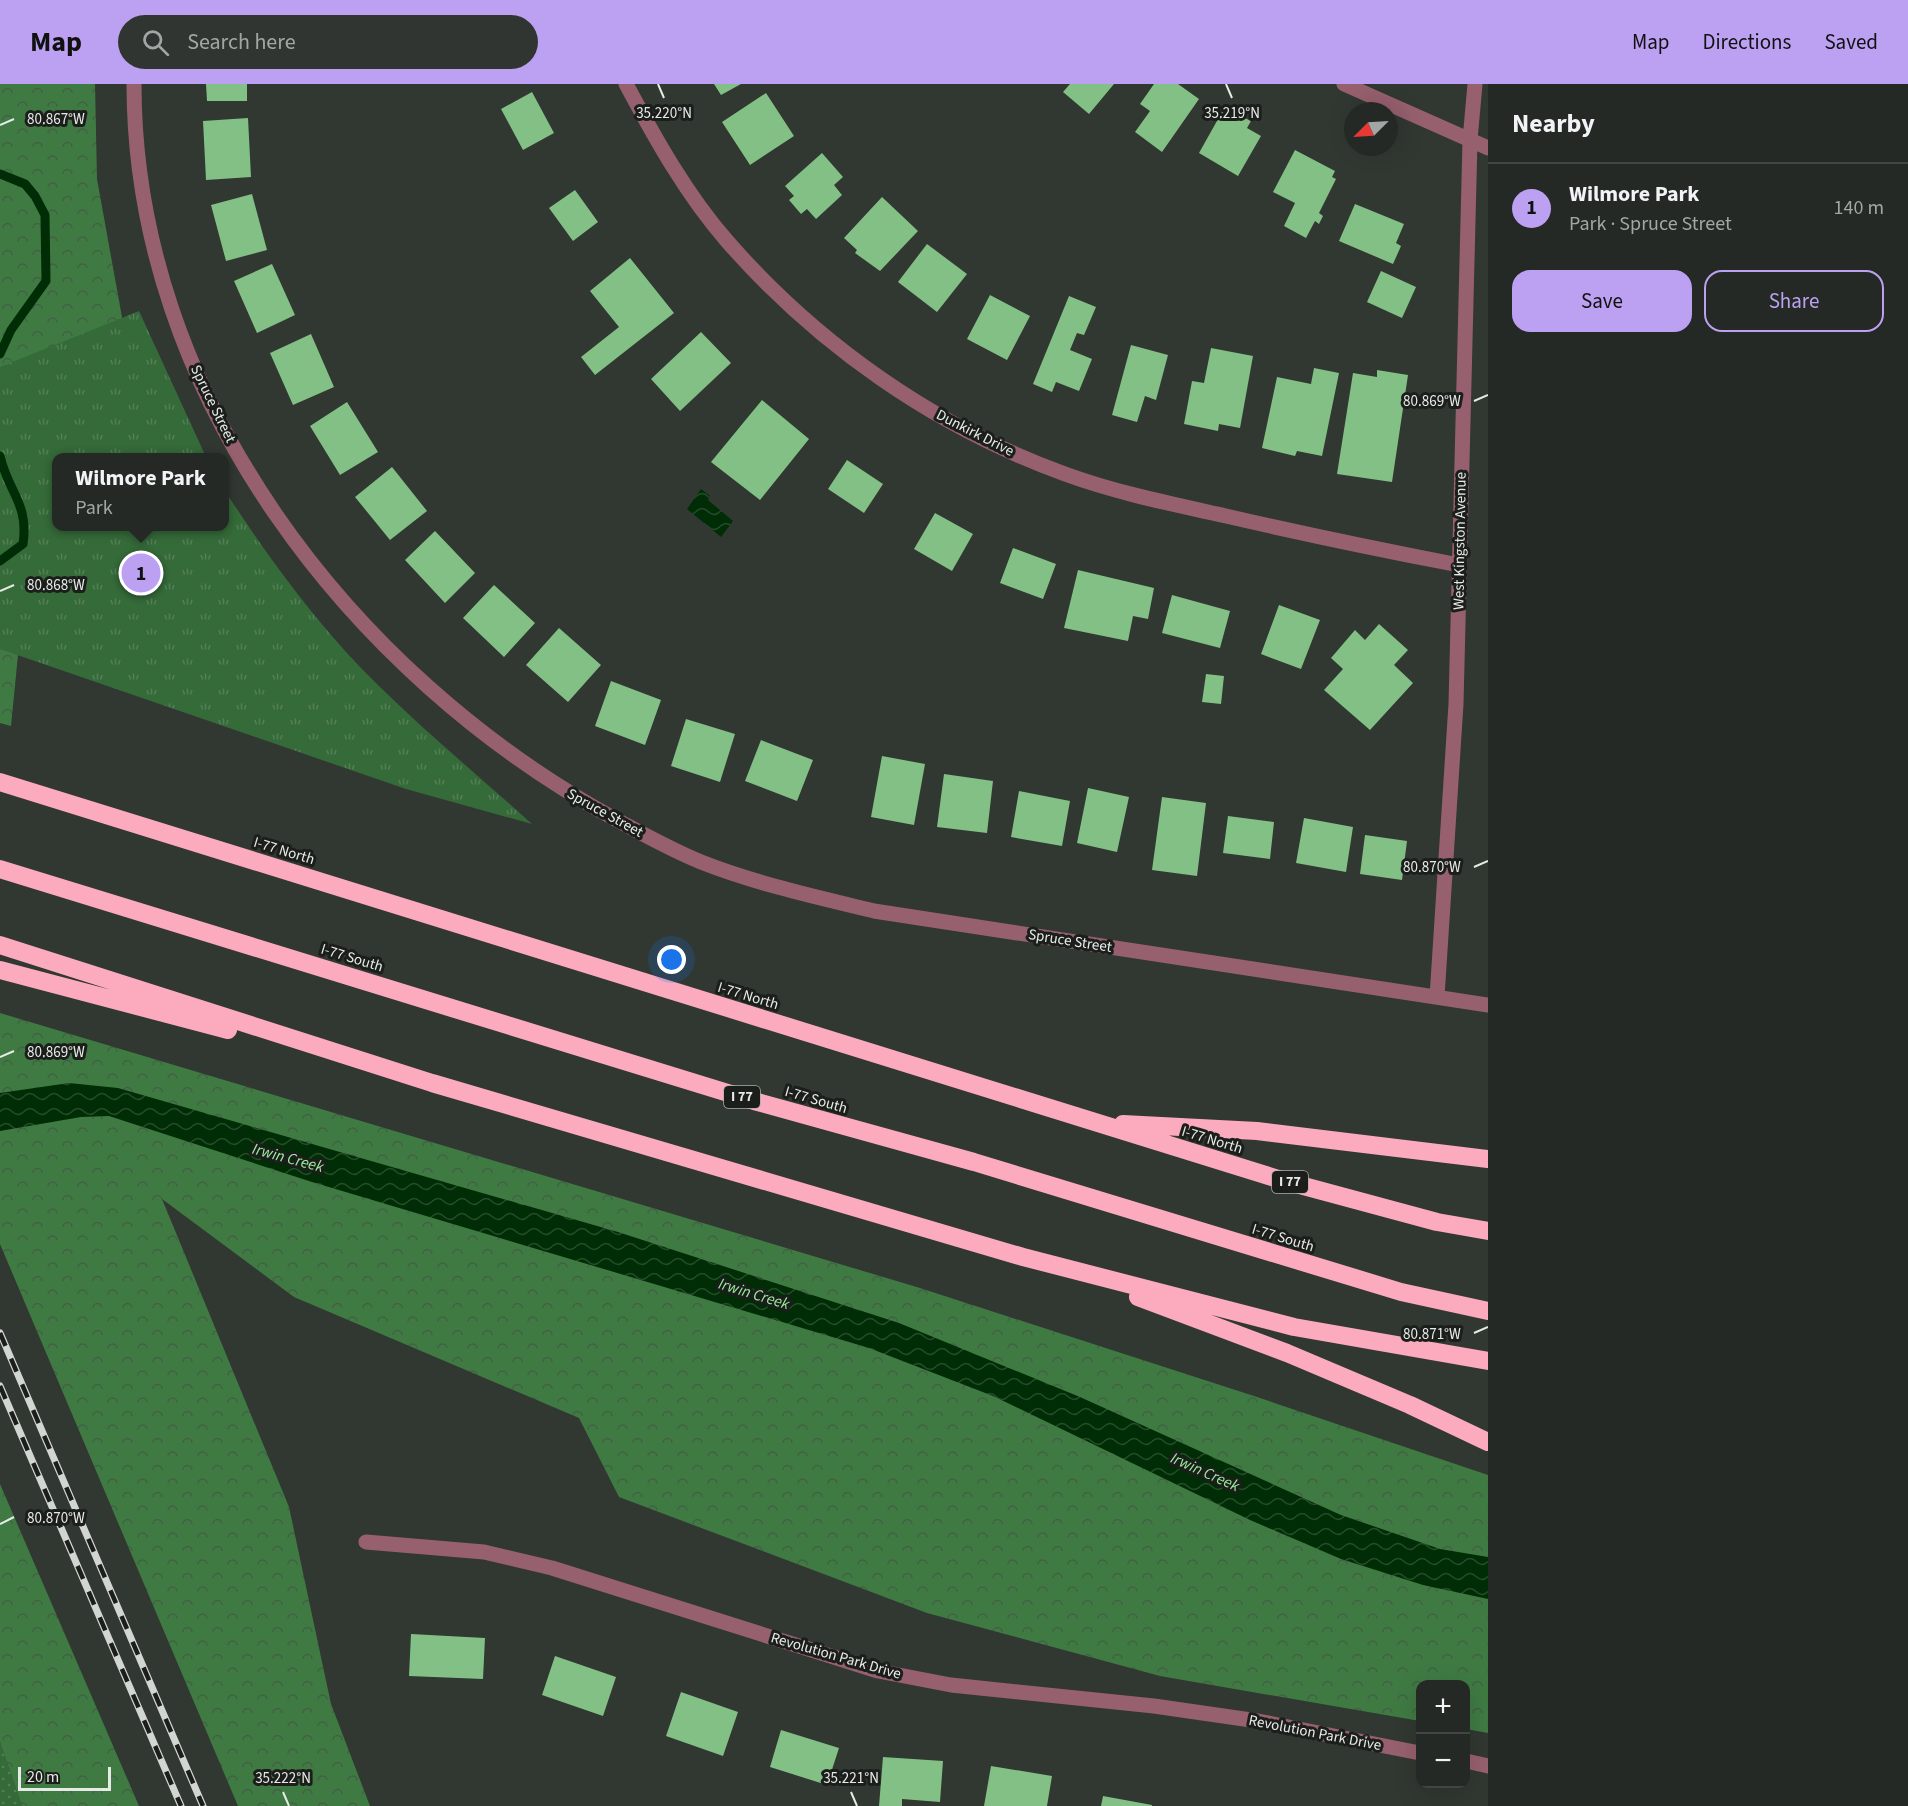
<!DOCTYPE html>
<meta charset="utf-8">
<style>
:root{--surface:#252925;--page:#313532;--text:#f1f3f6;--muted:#a3a6a7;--line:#424542;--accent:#bca0f2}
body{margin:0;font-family:"Source Sans 3",sans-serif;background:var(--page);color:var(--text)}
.controls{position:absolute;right:18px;bottom:18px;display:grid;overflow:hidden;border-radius:12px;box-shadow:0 6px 24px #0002}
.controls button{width:54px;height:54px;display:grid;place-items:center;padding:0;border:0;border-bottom:2px solid var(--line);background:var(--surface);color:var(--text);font:30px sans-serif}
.compass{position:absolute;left:1344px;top:18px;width:54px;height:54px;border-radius:50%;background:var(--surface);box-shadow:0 6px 24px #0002;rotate:246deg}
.scale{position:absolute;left:18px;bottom:15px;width:93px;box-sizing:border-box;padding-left:6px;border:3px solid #e7ebe7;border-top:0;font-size:16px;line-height:21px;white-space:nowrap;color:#e7ebe7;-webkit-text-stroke:4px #1b1e1b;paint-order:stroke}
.you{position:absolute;left:672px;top:876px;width:21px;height:21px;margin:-15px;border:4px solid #fff;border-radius:50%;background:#1a73e8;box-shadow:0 0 0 9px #1a73e833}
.badge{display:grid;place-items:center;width:39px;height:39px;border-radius:50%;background:var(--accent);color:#111;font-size:20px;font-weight:700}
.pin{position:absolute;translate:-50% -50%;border:3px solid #fff;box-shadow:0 2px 6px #0006}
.popup{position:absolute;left:52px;top:369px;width:177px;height:78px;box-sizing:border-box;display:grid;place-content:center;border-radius:12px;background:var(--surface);filter:drop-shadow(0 2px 4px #0005);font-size:20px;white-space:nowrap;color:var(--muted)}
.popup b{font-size:22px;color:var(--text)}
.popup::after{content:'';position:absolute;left:50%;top:100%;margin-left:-12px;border:12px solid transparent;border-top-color:var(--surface)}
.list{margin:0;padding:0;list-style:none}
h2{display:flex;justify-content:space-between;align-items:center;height:78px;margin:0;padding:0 24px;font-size:26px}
h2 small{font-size:20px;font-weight:400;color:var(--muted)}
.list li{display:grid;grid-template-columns:39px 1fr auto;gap:18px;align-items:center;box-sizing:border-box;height:90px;padding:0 24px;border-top:2px solid var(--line)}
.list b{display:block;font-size:22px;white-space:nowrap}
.list p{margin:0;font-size:20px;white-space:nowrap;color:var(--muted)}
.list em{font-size:20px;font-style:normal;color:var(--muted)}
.actions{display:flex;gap:12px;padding:18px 24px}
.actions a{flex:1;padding:14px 0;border:2px solid var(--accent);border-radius:18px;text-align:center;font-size:21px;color:var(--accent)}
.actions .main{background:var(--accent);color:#111}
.icon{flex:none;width:33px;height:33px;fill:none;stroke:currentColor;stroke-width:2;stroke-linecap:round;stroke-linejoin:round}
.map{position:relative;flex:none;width:1488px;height:1722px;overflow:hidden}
header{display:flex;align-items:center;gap:36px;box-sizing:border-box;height:84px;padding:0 30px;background:var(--accent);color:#111}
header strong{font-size:28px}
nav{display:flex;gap:33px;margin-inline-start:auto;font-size:21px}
.search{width:420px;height:54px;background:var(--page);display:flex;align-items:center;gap:15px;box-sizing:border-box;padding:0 21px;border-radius:33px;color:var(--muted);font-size:22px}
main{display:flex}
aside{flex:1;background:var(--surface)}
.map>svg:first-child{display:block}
.grass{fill:url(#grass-dots)}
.forest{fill:url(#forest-crowns)}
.park{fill:url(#park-tufts)}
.water{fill:url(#water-waves)}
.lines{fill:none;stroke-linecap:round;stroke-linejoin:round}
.stream{stroke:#002d05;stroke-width:9}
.building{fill:#83c086}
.street{stroke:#97606e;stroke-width:15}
.highway{stroke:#fcabbf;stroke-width:18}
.rail-casing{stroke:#d2d6d2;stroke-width:7}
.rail{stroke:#1b1e1b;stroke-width:4.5;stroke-dasharray:14;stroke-linecap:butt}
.ticks{fill:none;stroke:#e7ebe7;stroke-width:2}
.labels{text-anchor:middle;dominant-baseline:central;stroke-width:6;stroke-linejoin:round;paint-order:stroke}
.shield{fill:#1b1e1b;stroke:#aaaeaa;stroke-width:1.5}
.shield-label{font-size:14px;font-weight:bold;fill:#e7ebe7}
.street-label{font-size:15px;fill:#e7ebe7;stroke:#1b1e1b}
.water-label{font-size:16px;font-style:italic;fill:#9aed9e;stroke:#1b1e1b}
.ticks-label{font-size:15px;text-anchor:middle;fill:#e7ebe7;stroke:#1b1e1b;stroke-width:6;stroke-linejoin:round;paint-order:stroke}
</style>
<header>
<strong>Map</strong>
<div class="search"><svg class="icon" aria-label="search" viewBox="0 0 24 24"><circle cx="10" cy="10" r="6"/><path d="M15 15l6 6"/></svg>Search here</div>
<nav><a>Map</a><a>Directions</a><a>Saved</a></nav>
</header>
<main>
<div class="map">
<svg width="1488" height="1722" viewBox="0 0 1488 1722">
<defs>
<pattern id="grass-dots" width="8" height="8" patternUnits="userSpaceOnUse" patternTransform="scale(1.5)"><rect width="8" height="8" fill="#356a39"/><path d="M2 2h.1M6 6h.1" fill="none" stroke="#527f56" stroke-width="1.8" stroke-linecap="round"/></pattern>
<pattern id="forest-crowns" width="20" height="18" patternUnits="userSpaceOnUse" patternTransform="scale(1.5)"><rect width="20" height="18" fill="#3f7a43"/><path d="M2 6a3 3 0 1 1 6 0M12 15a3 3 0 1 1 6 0" fill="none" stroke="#426044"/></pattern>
<pattern id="park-tufts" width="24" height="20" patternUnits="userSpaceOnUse" patternTransform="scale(1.5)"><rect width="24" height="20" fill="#356a39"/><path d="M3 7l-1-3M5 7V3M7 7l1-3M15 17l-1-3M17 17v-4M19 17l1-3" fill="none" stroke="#527f56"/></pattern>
<pattern id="water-waves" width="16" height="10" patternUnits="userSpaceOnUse" patternTransform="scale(1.5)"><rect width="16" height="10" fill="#002d05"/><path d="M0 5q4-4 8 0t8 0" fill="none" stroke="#254c29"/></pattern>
</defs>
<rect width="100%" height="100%" fill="#313731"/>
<path class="grass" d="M 0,1658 L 22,1722 L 0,1722 Z"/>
<path class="forest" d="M 0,0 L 95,0 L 97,95 L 131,283 L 57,374 L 57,442 L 22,530 L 11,642 L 0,639 Z
M 0,929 L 920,1204 L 1254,1312 L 1488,1391 L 1488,1649 L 1466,1645 L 1466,1600 L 1420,1600 L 1420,1637 L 1160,1592 L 927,1529 L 619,1413 L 579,1334 L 294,1213 L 162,1115 L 289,1423 L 331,1620 L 370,1722 L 238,1722 L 0,1160 Z
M 0,1400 L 139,1722 L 22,1722 L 0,1658 Z"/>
<path class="park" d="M 139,227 L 206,373 L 57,374 L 57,442 L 225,442 L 225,407 C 270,476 320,545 380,603 C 428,650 481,694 532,740 L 406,705 L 0,565 L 0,283 Z"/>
<path class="water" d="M 701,405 L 710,412 L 708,416 L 733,437 L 721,453 L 687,425 Z
M 69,999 L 118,1004 L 618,1148 L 899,1239 L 1080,1313 L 1341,1431 L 1440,1465 L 1488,1473 L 1488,1515 L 1423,1501 L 1341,1475 L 1250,1436 L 993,1312 L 869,1264 L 312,1098 L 109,1032 L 81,1033 L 0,1047 L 0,1009 Z"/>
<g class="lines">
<path class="stream" d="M 0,90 L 25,100 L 35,112 L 45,131 L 46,197 L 11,246 L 0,270
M 0,372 C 8,408 29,419 23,460 L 0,477"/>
</g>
<path class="building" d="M 206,0 L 247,0 L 247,17 L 207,17 Z
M 714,0 L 741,0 L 721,11 Z
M 1070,0 L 1114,0 L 1089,30 L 1063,8 Z
M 1154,0 L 1178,0 L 1199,15 L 1162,68 L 1135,48 L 1150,27 L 1140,20 Z
M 532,8 L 554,49 L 523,66 L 501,25 Z
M 766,9 L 794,52 L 750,81 L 722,38 Z
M 1222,28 L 1236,37 L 1239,31 L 1251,37 L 1247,44 L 1261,52 L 1238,92 L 1199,69 Z
M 248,34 L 251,93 L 206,96 L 203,37 Z
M 1295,66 L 1335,87 L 1332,93 L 1336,95 L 1319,129 L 1323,132 L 1319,140 L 1315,137 L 1306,154 L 1284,142 L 1295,119 L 1273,108 Z
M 822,69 L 843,93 L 834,101 L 842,111 L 816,135 L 807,125 L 801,130 L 789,116 L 794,112 L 785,102 Z
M 575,106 L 598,138 L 573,157 L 549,124 Z
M 252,110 L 267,166 L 226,177 L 211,121 Z
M 882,113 L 918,147 L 880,187 L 855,169 L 857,166 L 844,154 Z
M 1355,120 L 1404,140 L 1396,159 L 1401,162 L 1393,180 L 1339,157 Z
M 927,160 L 967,190 L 937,228 L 898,198 Z
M 630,174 L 674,229 L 595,291 L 581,273 L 619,243 L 590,207 Z
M 272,180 L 295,231 L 257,249 L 234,197 Z
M 1381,187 L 1416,203 L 1402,234 L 1367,218 Z
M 990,211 L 1030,232 L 1007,276 L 967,255 Z
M 1069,212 L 1096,223 L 1084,251 L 1077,249 L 1070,266 L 1092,275 L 1079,307 L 1056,298 L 1052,308 L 1033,300 Z
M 701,248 L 731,279 L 680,327 L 651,295 Z
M 311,250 L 334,303 L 293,321 L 270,269 Z
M 1131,261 L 1168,271 L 1156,316 L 1145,312 L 1137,338 L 1112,331 Z
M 1211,264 L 1253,272 L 1240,344 L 1219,340 L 1218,347 L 1184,340 L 1192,297 L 1204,299 Z
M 1314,284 L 1339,289 L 1322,372 L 1297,367 L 1295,372 L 1262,364 L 1277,293 L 1311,300 Z
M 1377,286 L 1408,291 L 1392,398 L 1337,390 L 1353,289 L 1377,293 Z
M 762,316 L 809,355 L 760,416 L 711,378 Z
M 347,318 L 378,368 L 340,391 L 310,342 Z
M 847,376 L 883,400 L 864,429 L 828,405 Z
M 392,383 L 427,427 L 390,456 L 355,413 Z
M 935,429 L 973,450 L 952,487 L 914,465 Z
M 435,447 L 475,489 L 445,519 L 405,476 Z
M 1013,464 L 1056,480 L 1043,515 L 1000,499 Z
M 1078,486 L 1154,504 L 1148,535 L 1133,532 L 1128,557 L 1064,544 Z
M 494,501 L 535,539 L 504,573 L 463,534 Z
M 1172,511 L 1230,527 L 1220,564 L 1162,549 Z
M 1279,521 L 1320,536 L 1301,585 L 1261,570 Z
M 1379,540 L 1408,566 L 1394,581 L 1413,599 L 1370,646 L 1324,606 L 1343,585 L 1331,574 L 1355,546 L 1365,556 Z
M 559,544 L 601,581 L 568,618 L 526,581 Z
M 1206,590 L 1224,592 L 1221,620 L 1202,618 Z
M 611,597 L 661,616 L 645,661 L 595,642 Z
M 686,635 L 735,650 L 720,698 L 671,682 Z
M 761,656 L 813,676 L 797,717 L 745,697 Z
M 882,672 L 925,680 L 914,741 L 871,733 Z
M 944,690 L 993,697 L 987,749 L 937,743 Z
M 1088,704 L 1129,713 L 1117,768 L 1077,759 Z
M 1019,707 L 1070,717 L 1062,762 L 1011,753 Z
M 1162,713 L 1206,719 L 1197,792 L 1152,786 Z
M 1228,732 L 1274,738 L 1270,775 L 1223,769 Z
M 1304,734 L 1353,743 L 1346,788 L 1296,779 Z
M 1365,751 L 1407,757 L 1402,796 L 1360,790 Z
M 411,1550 L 485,1554 L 483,1595 L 409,1592 Z
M 555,1572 L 616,1593 L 603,1632 L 542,1611 Z
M 681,1608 L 738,1628 L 723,1672 L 666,1652 Z
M 781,1646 L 839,1664 L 827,1701 L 770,1683 Z
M 883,1673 L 943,1677 L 940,1718 L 902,1715 L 902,1722 L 879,1722 Z
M 991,1682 L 1052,1692 L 1047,1722 L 984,1722 Z
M 1103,1712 L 1152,1721 L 1152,1722 L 1101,1722 Z"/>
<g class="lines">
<path class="street" d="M 134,0 C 134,311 351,591 615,735 C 643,750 671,766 701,778 C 757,800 816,813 874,827 L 1488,921
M 626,0 C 655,54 686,110 727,157 C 818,261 935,343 1065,390 C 1117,409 1172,420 1226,432 C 1304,450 1381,466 1459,481
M 1344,0 L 1488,64
M 1437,913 L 1456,620 L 1470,56 L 1475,0
M 366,1458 L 484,1468 L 552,1484 L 878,1587 L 951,1601 L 1154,1622 L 1258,1637 L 1420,1669
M 1466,1677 L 1488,1682"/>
<path class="highway" d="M 0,698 L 1285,1097 L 1437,1138 L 1488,1147
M 0,785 L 754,1017 L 974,1078 L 1401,1208 L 1488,1227
M 0,861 L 432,999 L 1023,1173 L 1294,1243 L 1488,1277
M 0,886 L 228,946
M 1123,1040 L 1257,1047 L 1488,1075
M 1138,1213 L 1287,1269 L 1410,1321 L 1488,1358"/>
<g class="rail-casing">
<path id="rail" d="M 0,1249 L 203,1722
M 0,1302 L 181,1722"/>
</g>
<use href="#rail" class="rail"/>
</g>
<path class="ticks" d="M 658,0 L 664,14M 1226,0 L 1232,14M 0,41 L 14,35M 1474,317 L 1488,311M 0,507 L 14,501M 1474,783 L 1488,777M 0,973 L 14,967M 1474,1249 L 1488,1243M 0,1440 L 14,1433M 283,1708 L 289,1722M 851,1708 L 857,1722"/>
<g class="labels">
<g class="shield">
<rect x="724" y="1002" width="36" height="22" rx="4.5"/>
<rect x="1272" y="1087" width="36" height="22" rx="4.5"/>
</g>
<g class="shield-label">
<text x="742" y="1013">I 77</text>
<text x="1290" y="1098">I 77</text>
</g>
<g class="street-label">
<text transform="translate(213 320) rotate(64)">Spruce Street</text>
<text transform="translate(975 349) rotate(27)">Dunkirk Drive</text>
<text transform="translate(1460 457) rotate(-89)">West Kingston Avenue</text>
<text transform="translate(605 729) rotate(29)">Spruce Street</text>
<text transform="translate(284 767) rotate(17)">I-77 North</text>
<text transform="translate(1070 857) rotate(9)">Spruce Street</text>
<text transform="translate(352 874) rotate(17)">I-77 South</text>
<text transform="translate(748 912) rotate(17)">I-77 North</text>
<text transform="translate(816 1016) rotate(16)">I-77 South</text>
<text transform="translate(1212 1056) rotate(17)">I-77 North</text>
<text transform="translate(1283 1154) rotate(17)">I-77 South</text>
<text transform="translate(836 1572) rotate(16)">Revolution Park Drive</text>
<text transform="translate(1315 1649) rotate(11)">Revolution Park Drive</text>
</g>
<g class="water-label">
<text transform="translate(288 1074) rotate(15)">Irwin Creek</text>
<text transform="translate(754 1210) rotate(17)">Irwin Creek</text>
<text transform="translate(1205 1388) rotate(24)">Irwin Creek</text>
</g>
</g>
<g class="ticks-label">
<text x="664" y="34">35.220°N</text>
<text x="1232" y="34">35.219°N</text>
<text x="56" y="40">80.867°W</text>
<text x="1432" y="322">80.869°W</text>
<text x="56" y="506">80.868°W</text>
<text x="1432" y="788">80.870°W</text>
<text x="56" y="973">80.869°W</text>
<text x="1432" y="1255">80.871°W</text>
<text x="56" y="1439">80.870°W</text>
<text x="283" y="1699">35.222°N</text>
<text x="851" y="1699">35.221°N</text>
</g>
</svg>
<div class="controls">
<button>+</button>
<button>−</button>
</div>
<svg class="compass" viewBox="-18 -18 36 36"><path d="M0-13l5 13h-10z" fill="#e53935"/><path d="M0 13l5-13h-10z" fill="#a3a6a7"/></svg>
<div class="scale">20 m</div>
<div class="you"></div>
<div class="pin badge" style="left:141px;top:489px">1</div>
<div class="popup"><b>Wilmore Park</b>Park</div>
</div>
<aside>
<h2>Nearby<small></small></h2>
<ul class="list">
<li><span class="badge">1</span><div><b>Wilmore Park</b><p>Park · Spruce Street</p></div><em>140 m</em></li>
</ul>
<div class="actions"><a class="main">Save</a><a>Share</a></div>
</aside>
</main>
